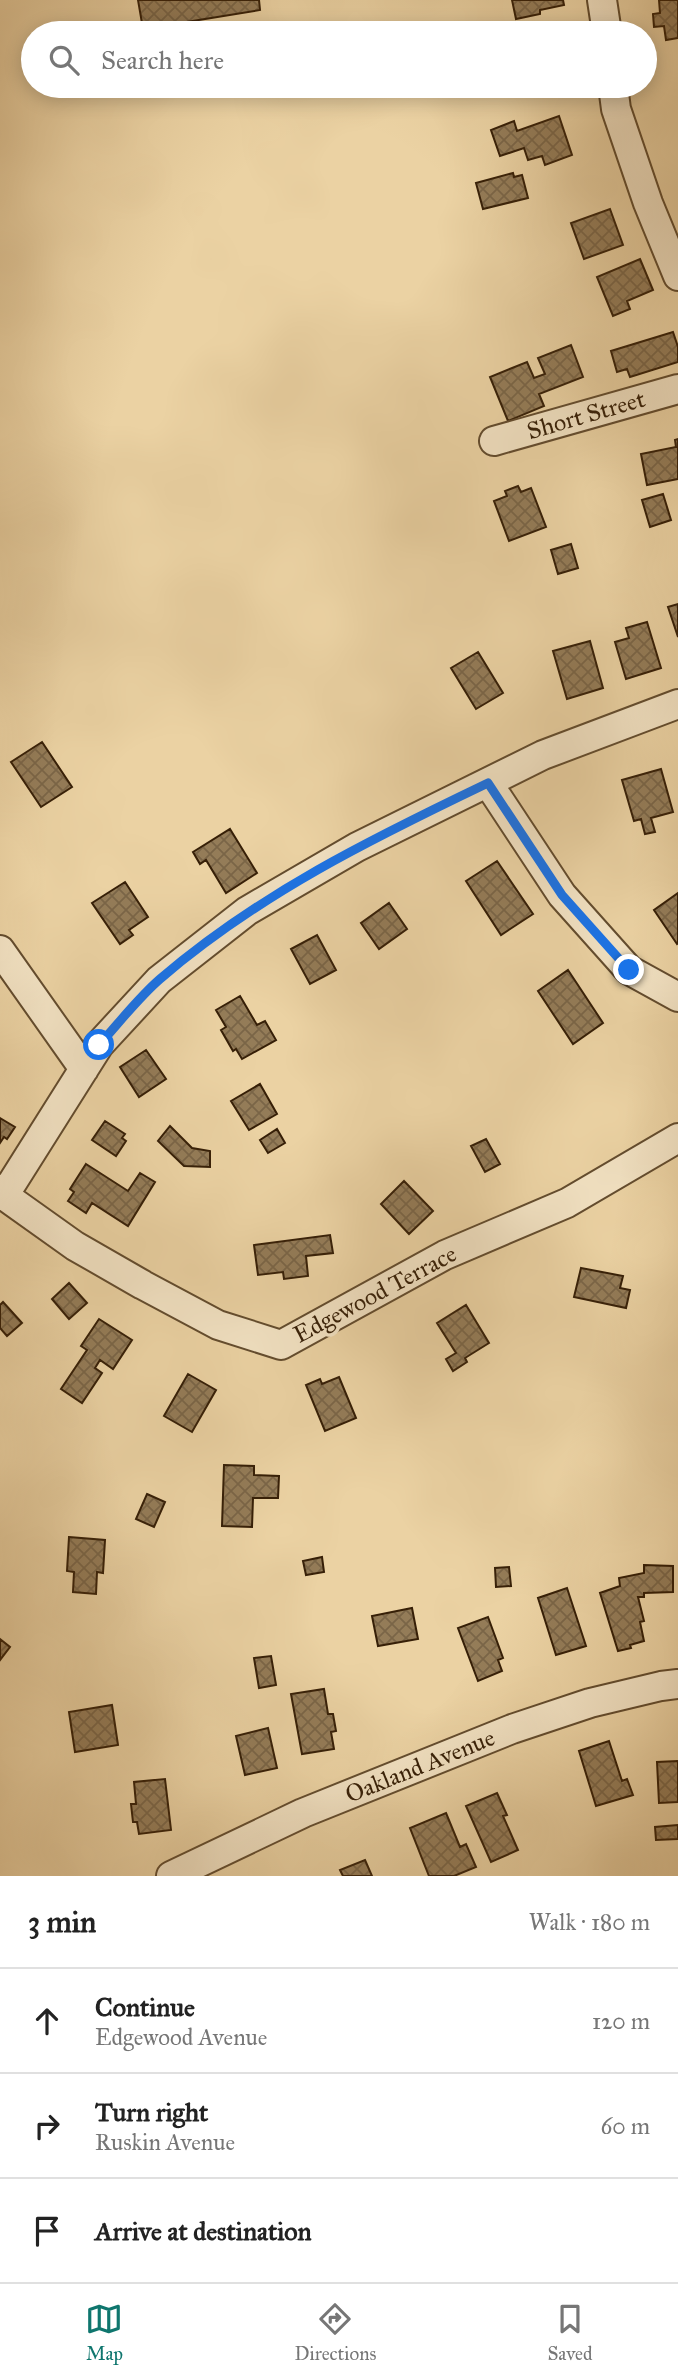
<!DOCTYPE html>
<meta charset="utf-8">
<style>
:root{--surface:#fff;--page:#f6f6f6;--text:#222;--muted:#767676;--line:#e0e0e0;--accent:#0f766e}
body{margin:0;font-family:"IM FELL Great Primer",serif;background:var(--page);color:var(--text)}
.stop{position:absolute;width:21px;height:21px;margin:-16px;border:5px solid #1a73e8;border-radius:50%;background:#fff}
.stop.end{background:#1a73e8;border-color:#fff;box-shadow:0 2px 7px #0008}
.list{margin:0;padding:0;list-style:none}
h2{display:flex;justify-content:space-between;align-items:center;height:91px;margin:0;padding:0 28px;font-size:30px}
h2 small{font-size:23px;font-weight:400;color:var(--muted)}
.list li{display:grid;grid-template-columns:46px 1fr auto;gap:21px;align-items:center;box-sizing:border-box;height:105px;padding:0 28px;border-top:2px solid var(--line)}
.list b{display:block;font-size:26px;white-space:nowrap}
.list p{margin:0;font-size:23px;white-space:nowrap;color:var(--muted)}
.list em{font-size:23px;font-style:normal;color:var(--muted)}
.icon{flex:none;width:38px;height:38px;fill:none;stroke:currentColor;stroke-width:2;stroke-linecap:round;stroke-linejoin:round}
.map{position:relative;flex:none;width:678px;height:1876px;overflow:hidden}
.search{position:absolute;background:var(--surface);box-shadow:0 4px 18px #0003;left:21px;right:21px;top:21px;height:77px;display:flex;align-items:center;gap:18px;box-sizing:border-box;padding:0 24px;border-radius:38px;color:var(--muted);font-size:26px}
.sheet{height:406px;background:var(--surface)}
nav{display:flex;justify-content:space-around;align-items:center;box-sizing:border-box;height:98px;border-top:2px solid var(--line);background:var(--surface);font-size:19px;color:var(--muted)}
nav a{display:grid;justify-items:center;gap:4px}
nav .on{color:var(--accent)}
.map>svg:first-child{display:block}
.building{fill:url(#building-cross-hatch);stroke:#361f07;stroke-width:2}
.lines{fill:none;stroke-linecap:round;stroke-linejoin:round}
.street-casing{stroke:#634c2e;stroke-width:32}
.street{stroke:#f2e2c3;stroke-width:28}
.route{stroke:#1a73e8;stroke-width:9}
.labels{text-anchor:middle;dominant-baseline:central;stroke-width:7;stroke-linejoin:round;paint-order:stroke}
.street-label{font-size:24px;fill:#361f07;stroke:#f2e2c3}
</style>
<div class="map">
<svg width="678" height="1876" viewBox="0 0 678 1876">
<defs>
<pattern id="building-cross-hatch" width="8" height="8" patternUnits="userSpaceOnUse" patternTransform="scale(1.75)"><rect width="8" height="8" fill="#947c58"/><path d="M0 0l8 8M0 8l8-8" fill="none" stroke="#7a6547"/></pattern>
</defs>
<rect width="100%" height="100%" fill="#ebd2a3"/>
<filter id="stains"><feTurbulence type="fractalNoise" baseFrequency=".00286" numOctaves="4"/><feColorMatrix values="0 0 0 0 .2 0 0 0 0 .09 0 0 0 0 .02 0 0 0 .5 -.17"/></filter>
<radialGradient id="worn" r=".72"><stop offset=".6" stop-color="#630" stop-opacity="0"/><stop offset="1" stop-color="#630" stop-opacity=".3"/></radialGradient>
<path class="building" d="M 138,0 L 259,0 L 260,10 L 143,29 Z
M 512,0 L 563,0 L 564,5 L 540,10 L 540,14 L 516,19 Z
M 659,0 L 678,0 L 678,38 L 666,40 L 664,26 L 654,27 L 653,14 L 660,13 Z
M 559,116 L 572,155 L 545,165 L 542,156 L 528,160 L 524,148 L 500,156 L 491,130 L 514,121 L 517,131 Z
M 513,173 L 514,177 L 522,175 L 528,198 L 483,209 L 476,183 Z
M 610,209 L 623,245 L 584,259 L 571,223 Z
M 640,259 L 653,290 L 627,301 L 630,309 L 613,316 L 597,277 Z
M 673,332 L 678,347 L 678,362 L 630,377 L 627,369 L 617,372 L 611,351 Z
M 571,345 L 583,377 L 539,394 L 544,406 L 508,421 L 490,377 L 527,362 L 534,378 L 545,374 L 538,358 Z
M 678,439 L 678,479 L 647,485 L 641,454 L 676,447 L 675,440 Z
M 518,486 L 521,492 L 531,488 L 546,527 L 509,541 L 494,501 L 507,496 L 505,491 Z
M 663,494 L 671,520 L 650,527 L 642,500 Z
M 571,544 L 578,568 L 558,574 L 551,550 Z
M 678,604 L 678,637 L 668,607 Z
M 647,622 L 661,668 L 626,679 L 615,642 L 629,638 L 626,628 Z
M 590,641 L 603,688 L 567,699 L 553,651 Z
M 478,652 L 503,693 L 476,709 L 451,668 Z
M 42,742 L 72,787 L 41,807 L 11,762 Z
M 661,769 L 673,812 L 651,818 L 655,832 L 645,834 L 641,819 L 634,821 L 622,780 Z
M 230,829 L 257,873 L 226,893 L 206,860 L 200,864 L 193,852 Z
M 497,861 L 533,914 L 501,935 L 466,881 Z
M 125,882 L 148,917 L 129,930 L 133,935 L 120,944 L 92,903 Z
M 678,893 L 678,943 L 677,944 L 654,910 Z
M 389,903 L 407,929 L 379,949 L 361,923 Z
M 317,935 L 336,970 L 310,984 L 291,949 Z
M 568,970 L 603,1023 L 573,1044 L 538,991 Z
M 240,996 L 257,1025 L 265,1021 L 276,1040 L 242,1059 L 236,1049 L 233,1051 L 221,1030 L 226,1027 L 216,1010 Z
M 146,1050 L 166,1079 L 139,1097 L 120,1067 Z
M 260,1084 L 277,1114 L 249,1130 L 231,1101 Z
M 0,1118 L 15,1127 L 7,1139 L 4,1137 L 0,1143 Z
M 105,1121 L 125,1134 L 122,1138 L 126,1141 L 116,1156 L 92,1140 Z
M 170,1126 L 192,1148 L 210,1151 L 210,1167 L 184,1166 L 158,1141 Z
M 277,1129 L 285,1143 L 268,1153 L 260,1140 Z
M 486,1139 L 500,1164 L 485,1172 L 471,1146 Z
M 86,1164 L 128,1191 L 140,1173 L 155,1182 L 128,1226 L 92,1203 L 86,1213 L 68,1201 L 74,1192 L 70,1189 Z
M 404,1181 L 433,1211 L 409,1234 L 381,1204 Z
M 330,1235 L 333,1253 L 306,1256 L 308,1276 L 284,1279 L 283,1272 L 258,1275 L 254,1245 Z
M 581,1268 L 623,1276 L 620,1288 L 630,1290 L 626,1308 L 574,1297 Z
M 69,1283 L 87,1303 L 69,1319 L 52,1299 Z
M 3,1302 L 22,1323 L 7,1336 L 0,1328 L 0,1305 Z
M 466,1305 L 489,1343 L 465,1358 L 467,1362 L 453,1371 L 446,1359 L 456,1353 L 437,1323 Z
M 99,1319 L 132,1340 L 113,1369 L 100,1360 L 95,1368 L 102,1373 L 82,1403 L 61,1389 L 87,1350 L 81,1346 Z
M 188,1374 L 216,1390 L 192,1432 L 164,1416 Z
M 339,1377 L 356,1418 L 325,1431 L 306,1385 L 320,1379 L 322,1384 Z
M 224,1465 L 254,1466 L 254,1475 L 279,1476 L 278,1498 L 253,1498 L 252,1527 L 222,1526 Z
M 147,1494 L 165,1502 L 154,1527 L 136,1519 Z
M 69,1537 L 105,1540 L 103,1573 L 97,1572 L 96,1594 L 73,1592 L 74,1572 L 67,1571 Z
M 322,1557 L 324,1572 L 306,1575 L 303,1561 Z
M 644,1565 L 673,1566 L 673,1592 L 644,1593 L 644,1597 L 638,1597 L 644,1621 L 640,1622 L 644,1641 L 630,1645 L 631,1648 L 618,1651 L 600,1593 L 620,1586 L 619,1578 L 644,1573 Z
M 509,1567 L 511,1586 L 496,1587 L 495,1568 Z
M 567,1588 L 586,1646 L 556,1655 L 538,1598 Z
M 412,1608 L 418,1639 L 378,1646 L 372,1616 Z
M 488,1617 L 503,1658 L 498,1660 L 502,1671 L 478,1681 L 458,1628 Z
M 0,1639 L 10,1647 L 0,1660 Z
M 271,1656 L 276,1685 L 259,1688 L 254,1658 Z
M 324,1689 L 328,1714 L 333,1714 L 336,1731 L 331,1732 L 334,1749 L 302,1754 L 291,1694 Z
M 112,1705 L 118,1745 L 75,1752 L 69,1712 Z
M 268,1728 L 277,1768 L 245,1775 L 236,1736 Z
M 609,1741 L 622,1781 L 627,1779 L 633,1795 L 596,1806 L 579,1751 Z
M 678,1761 L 678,1802 L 659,1803 L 657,1762 Z
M 165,1779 L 171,1830 L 139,1834 L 137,1822 L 133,1822 L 131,1804 L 136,1804 L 134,1782 Z
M 497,1793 L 507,1815 L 503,1816 L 518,1850 L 491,1862 L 466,1806 Z
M 446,1813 L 460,1847 L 466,1844 L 476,1867 L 454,1876 L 429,1876 L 410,1828 Z
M 678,1825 L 678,1839 L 656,1840 L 655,1827 Z
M 365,1860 L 372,1876 L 343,1876 L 340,1870 Z"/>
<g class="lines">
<g class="street-casing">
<path id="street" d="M 602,0 L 607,33
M 613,86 L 616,109 L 648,203 L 678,276
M 494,441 L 678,389
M 488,783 L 562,895 L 629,970 L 678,997
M 0,950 L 84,1069
M 2,1194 L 75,1246 L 143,1285 L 218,1325 L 281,1345 L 445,1255 L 567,1203 L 678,1138
M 0,1196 L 12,1183 L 99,1045 L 159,980 L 247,911 L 357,847 L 543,755 L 678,704
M 171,1876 L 303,1813 L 512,1729 L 590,1703 L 661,1686 L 678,1684"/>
</g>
<use href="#street" class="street"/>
</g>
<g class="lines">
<path class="route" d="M 99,1045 C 119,1023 138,998 160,979 C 259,894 371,839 488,783 L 562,895 L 629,970"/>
</g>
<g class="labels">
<g class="street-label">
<text transform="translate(586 415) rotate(-16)">Short Street</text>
<text transform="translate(375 1294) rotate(-28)">Edgewood Terrace</text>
<text transform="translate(420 1766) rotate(-22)">Oakland Avenue</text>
</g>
</g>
<rect width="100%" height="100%" filter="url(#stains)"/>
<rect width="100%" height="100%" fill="url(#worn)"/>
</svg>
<div class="stop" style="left:99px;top:1045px"></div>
<div class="stop end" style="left:629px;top:970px"></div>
<div class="search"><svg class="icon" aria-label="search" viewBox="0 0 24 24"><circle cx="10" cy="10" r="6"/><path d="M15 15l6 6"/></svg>Search here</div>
</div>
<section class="sheet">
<h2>3 min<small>Walk · 180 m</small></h2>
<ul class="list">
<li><svg class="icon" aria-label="ahead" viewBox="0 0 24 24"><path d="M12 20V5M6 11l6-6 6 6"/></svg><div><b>Continue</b><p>Edgewood Avenue</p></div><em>120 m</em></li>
<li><svg class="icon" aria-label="right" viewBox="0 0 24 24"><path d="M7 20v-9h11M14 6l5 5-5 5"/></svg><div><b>Turn right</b><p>Ruskin Avenue</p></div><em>60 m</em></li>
<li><svg class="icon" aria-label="arrive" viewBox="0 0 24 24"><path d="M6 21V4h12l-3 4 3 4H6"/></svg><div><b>Arrive at destination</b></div></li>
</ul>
</section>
<nav>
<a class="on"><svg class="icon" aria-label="map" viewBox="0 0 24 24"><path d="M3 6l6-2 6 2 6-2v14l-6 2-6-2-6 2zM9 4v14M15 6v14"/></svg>Map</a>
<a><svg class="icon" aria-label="directions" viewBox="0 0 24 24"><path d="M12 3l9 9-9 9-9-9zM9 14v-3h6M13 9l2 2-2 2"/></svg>Directions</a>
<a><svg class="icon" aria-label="saved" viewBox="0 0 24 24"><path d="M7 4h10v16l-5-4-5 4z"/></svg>Saved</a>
</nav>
